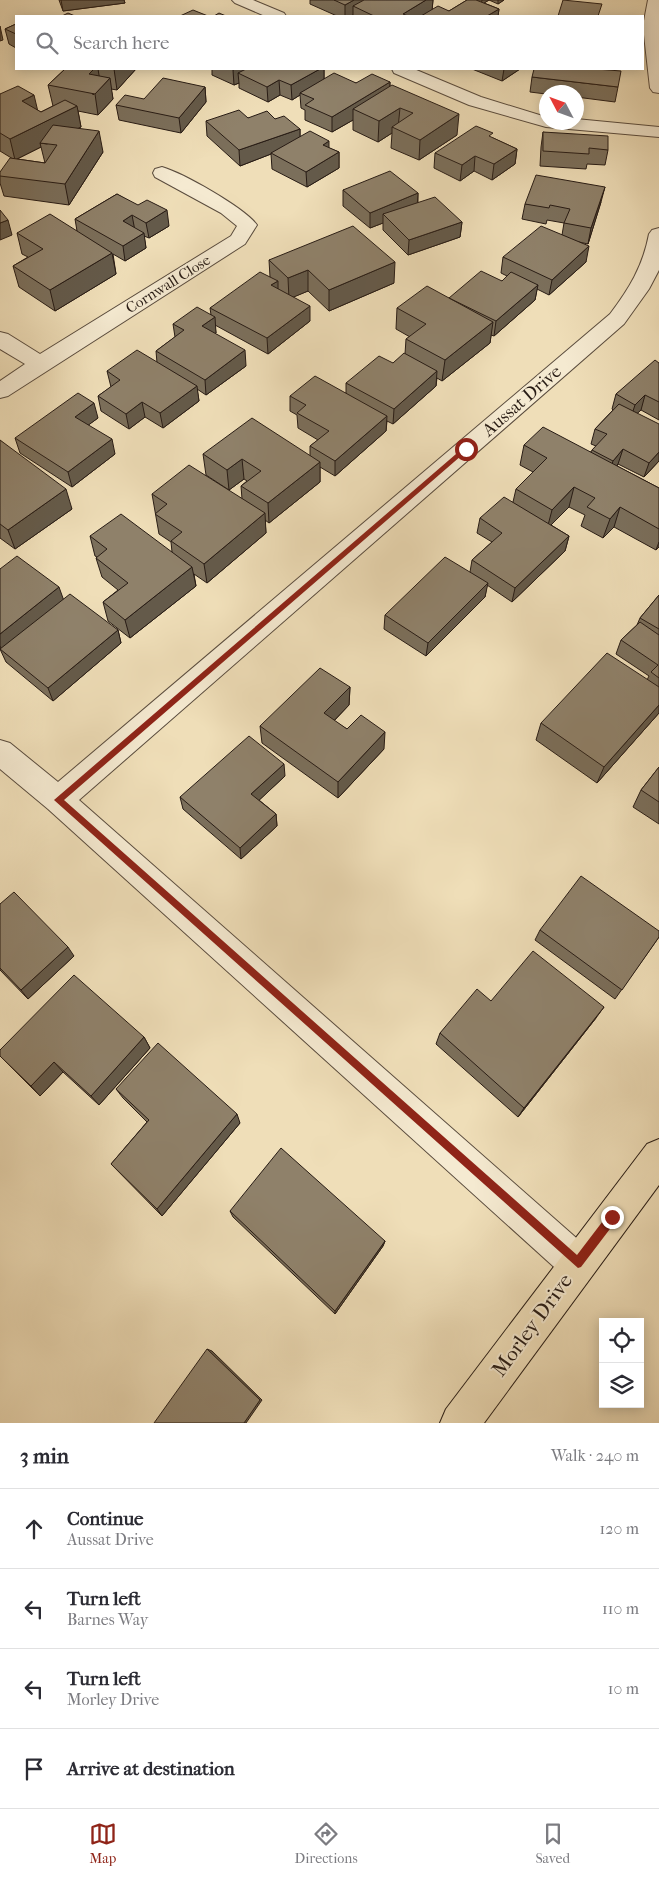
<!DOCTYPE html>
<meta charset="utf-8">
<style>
:root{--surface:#fff;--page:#f7f7f7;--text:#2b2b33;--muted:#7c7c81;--line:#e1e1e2;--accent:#8f2418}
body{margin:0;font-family:"IM FELL French Canon",serif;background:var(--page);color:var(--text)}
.controls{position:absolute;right:15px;bottom:15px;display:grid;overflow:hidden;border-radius:0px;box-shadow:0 2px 12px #0003}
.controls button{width:45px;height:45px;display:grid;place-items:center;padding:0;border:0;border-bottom:1px solid var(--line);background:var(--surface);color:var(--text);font:25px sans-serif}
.compass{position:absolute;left:539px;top:85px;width:45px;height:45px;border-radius:50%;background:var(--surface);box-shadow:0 2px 12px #0003;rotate:311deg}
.stop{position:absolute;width:15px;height:15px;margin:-11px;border:4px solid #8f2418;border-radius:50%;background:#fff}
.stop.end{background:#8f2418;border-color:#fff;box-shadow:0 1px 5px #0008}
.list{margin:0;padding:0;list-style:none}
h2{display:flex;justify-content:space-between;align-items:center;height:65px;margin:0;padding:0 20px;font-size:21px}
h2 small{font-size:16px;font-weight:400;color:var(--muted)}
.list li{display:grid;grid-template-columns:32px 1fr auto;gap:15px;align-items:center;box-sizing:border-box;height:80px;padding:0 20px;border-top:1px solid var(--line)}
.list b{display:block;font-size:19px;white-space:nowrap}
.list p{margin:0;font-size:16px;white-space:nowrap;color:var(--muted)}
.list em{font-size:16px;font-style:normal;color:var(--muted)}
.icon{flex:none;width:28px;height:28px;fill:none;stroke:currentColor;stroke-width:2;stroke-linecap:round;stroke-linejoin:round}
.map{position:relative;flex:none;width:659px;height:1423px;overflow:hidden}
.search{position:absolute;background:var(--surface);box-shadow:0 2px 12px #0003;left:15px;right:15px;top:15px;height:55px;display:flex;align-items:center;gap:12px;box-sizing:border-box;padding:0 18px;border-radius:0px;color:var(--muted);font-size:19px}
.sheet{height:385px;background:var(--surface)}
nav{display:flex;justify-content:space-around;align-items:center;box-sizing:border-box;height:70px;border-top:1px solid var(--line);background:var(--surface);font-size:14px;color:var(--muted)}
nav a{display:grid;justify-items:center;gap:2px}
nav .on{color:var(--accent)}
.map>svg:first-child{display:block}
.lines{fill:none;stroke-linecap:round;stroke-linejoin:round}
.minor-casing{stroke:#5a4c3e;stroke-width:2}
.major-casing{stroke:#281c15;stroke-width:2}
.minor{fill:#f5ead1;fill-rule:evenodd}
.major{fill:#efdeb8;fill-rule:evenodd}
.wall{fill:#7b6f5b;stroke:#281c15;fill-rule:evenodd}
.shaded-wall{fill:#645a4a;stroke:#281c15}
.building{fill:#8f816a;stroke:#281c15}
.route{fill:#8f2418}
.labels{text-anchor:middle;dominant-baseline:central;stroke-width:4;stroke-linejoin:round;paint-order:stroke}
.far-street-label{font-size:15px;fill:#281c15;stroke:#f5ead1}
.street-label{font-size:18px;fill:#281c15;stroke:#f5ead1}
.near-street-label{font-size:21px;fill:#281c15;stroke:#f5ead1}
</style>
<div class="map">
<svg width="659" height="1423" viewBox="0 0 659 1423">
<rect width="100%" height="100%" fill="#efdeb8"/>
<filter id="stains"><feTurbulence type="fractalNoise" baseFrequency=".004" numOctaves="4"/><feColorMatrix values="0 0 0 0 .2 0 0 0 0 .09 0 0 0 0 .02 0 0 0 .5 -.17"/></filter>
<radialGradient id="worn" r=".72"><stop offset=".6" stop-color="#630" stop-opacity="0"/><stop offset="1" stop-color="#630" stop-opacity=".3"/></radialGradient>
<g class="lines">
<g class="minor-casing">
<path id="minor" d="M 232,0 L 253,0 L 284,13 L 286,16 L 265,16 L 235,3 Z
M 648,0 L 659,0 L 659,93 L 653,92 L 650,88 L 643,26 Z
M 392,69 L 414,69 L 481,97 L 546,117 L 546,122 L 576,122 L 576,119 L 659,127 L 659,137 L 546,127 L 469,105 L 394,73 Z
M 162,167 C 183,173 245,208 257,225 L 245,244 L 8,396 L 0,398 L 0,381 L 25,364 L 0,349 L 0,332 L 8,334 L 40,354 L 231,236 L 237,226 L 221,213 L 155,177 L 153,173 L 155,169 Z
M 659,228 L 659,270 L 649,289 L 624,324 L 79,800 L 590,1250 L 595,1263 L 590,1276 L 577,1281 L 564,1276 L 48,809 L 0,769 L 0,740 L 10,743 L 58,782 L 610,314 C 629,289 643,266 649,234 L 652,230 Z"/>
</g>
<g class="major-casing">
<path id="major" d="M 659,1139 L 659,1185 L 484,1423 L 440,1423 L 446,1409 L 647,1144 Z"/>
</g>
<use href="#minor" class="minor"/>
<use href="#major" class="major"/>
</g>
<path class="wall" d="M 59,0 L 124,0 L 125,3 L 63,11 Z
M 310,0 L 433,0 L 432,10 L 449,11 L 467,0 L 504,0 L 498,4 L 489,0 L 484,3 L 499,9 L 498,16 L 353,16 L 353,15 L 350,16 L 337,16 L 310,4 Z
M 16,24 L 16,48 L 9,44 L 5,29 Z
M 65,69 L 136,69 L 117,90 L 111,89 L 113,99 L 98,115 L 78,111 L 81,127 L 78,128 L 103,152 L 69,205 L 4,196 L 0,183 L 0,172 L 13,159 L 0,151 L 0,94 L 41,112 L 53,106 L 48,85 ZM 41,147 L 45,163 L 17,159 Z
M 212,69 L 324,69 L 324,79 L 356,83 L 390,82 L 390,86 L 457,135 L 419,160 L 391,148 L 392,133 L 378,142 L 353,130 L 353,120 L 332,132 L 305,120 L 305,110 L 301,108 L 300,95 L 292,100 L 280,95 L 268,102 L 239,88 L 239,83 L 234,85 L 212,75 Z
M 472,69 L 520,69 L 502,81 Z
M 532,77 L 618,87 L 615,102 L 576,97 L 576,92 L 546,92 L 546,94 L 530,92 Z
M 205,87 L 206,102 L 181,133 L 119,120 L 116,105 Z
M 248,118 L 275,119 L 300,129 L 300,137 L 329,148 L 339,152 L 339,168 L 307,187 L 272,169 L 271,154 L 240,166 L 207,136 L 206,121 Z
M 543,132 L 608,150 L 605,165 L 587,164 L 586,169 L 540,166 L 541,147 Z
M 493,138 L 517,149 L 515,164 L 492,180 L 474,171 L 460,181 L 434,168 L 435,153 Z
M 343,190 L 418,193 L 418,203 L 462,222 L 460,237 L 408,255 L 383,230 L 383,223 L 370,228 L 343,206 Z
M 117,194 L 169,226 L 149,238 L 144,236 L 146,248 L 125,261 L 113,254 L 116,274 L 55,311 L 19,287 L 13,266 L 28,257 L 22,254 L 17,233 L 77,231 L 75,219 Z
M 601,202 L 588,244 L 579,242 L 586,262 L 549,295 L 537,289 L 535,300 L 494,336 L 491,335 L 490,343 L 442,381 L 437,378 L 436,386 L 393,424 L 387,421 L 386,431 L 335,476 L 320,467 L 320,482 L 269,523 L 265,520 L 266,533 L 207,583 L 194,574 L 196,586 L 130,638 L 108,621 L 103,602 L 118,590 L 102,577 L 96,558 L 97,557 L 95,556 L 90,536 L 172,552 L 171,542 L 159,534 L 152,494 L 242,499 L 241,486 L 247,481 L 244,479 L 229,490 L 206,475 L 203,454 L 310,456 L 310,446 L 318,440 L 298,428 L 297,415 L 290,411 L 290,396 L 346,393 L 346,383 L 393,363 L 405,354 L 406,339 L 410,337 L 396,329 L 397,308 L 449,298 L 502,281 L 507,276 L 501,273 L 503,257 L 562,235 L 564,223 L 547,220 L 546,224 L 522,219 L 525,204 Z
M 269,260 L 394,283 L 329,311 L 308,291 L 293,297 L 310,321 L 268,354 L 215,325 L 216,333 L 215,333 L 246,366 L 206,395 L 197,389 L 199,401 L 163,428 L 145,417 L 129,429 L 101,411 L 98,396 L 111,387 L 107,371 L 157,363 L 156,351 L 175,337 L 173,324 L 211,315 L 210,308 L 270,277 Z
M 659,363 L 659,420 L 641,410 L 637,413 L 659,461 L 644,477 L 618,464 L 617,466 L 659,488 L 659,547 L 656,550 L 614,527 L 603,538 L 581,526 L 585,515 L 569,507 L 551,525 L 569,536 L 565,551 L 512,602 L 487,585 L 485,597 L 426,656 L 384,629 L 385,615 L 470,572 L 472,560 L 492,542 L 477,533 L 480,518 L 513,502 L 516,489 L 533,472 L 520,465 L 524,445 L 591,452 L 592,450 L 596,446 L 591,444 L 595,429 L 613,410 L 612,409 L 616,394 Z
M 98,418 L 88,425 L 115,454 L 72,487 L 20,453 L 15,438 Z
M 0,440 L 72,509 L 15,549 L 0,538 Z
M 0,569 L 63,599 L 118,630 L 121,643 L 53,701 L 6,662 L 0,649 Z
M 659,595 L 659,713 L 597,783 L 536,740 L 541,723 L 647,680 L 649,676 L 616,654 L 621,640 L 637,625 L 640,618 Z
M 350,687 L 349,705 L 334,721 L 347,729 L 384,749 L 338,798 L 262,743 L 260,726 Z
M 659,767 L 659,824 L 633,807 L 641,790 Z
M 285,776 L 259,800 L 276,814 L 277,826 L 241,859 L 183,809 L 180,797 Z
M 0,904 L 74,956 L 28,999 L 0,970 Z
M 540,930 L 659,937 L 615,999 L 535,940 Z
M 491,1001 L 596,1018 L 518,1117 L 436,1044 L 440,1033 Z
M 144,1037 L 150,1048 L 99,1105 L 63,1072 L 40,1096 L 0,1056 Z
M 116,1089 L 240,1123 L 162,1216 L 111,1164 L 147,1122 L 123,1098 Z
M 230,1211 L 385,1241 L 383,1246 L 335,1314 L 233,1217 Z"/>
<path class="shaded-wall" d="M 61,0 L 124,0 L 125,3 L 63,11 Z
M 354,0 L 375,0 L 353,6 L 353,15 L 350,16 L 345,16 L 345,5 Z
M 426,0 L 433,0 L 432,11 L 423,16 L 403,16 L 403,14 Z
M 482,0 L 489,0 L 481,5 Z
M 498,0 L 504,0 L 498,4 Z
M 499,9 L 498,16 L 487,16 Z
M 0,26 L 3,40 L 0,41 Z
M 94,69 L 98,69 L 101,87 L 93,95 L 89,74 Z
M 114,69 L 136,69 L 117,90 Z
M 236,69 L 262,69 L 238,73 L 239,83 L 234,85 L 233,70 Z
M 320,69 L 324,69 L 324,82 L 300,93 L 300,95 L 292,100 L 291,85 Z
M 504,69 L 520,69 L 502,81 Z
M 110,78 L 113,99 L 98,115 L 95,94 Z
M 279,80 L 280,95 L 268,102 L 267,87 Z
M 390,82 L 389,97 L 353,109 L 353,120 L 332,132 L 332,117 Z
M 205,87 L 206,102 L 181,133 L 179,118 Z
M 34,95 L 39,116 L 22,101 Z
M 77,106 L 81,127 L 47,144 L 40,143 L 41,147 L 15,160 L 10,139 Z
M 400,108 L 398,128 L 392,127 L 392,133 L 378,142 L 379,121 Z
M 459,114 L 457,135 L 419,160 L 420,140 Z
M 300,129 L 300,144 L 271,153 L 271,154 L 240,166 L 239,150 Z
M 99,131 L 103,152 L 69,205 L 65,184 Z
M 329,141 L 329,156 L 323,145 Z
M 517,149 L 515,164 L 492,180 L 494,164 Z
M 339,152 L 339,168 L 307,187 L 306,172 Z
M 475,156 L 474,171 L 460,181 L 462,165 Z
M 605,187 L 601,202 L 588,244 L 591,228 Z
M 418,193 L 417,208 L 383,214 L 383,223 L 370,228 L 370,213 Z
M 167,210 L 169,226 L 149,238 L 146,223 Z
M 132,215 L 135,231 L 123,221 Z
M 8,220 L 12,235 L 0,240 L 0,223 Z
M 462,222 L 460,237 L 408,255 L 409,240 Z
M 144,233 L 146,248 L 125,261 L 123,246 Z
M 589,246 L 586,262 L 549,295 L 552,280 Z
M 112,253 L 116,274 L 55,311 L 50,290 Z
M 395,262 L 394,283 L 329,311 L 329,290 Z
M 308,270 L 308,291 L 289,299 L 288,278 Z
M 278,281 L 278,296 L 271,285 Z
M 538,285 L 535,300 L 494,336 L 496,321 Z
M 310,306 L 310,321 L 268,354 L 267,338 Z
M 215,317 L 216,333 L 204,341 L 202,326 Z
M 493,322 L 490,343 L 442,381 L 445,360 Z
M 245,350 L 246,366 L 206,395 L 205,380 Z
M 437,371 L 436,386 L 393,424 L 394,409 Z
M 197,386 L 199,401 L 163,428 L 160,413 Z
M 645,395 L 641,410 L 630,420 L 635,405 Z
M 142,402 L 145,417 L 129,429 L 126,414 Z
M 94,403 L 98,418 L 79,432 L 75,417 Z
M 387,416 L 386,431 L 335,476 L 335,461 Z
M 112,439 L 115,454 L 72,487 L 68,472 Z
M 623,449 L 618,464 L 608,476 L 613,461 Z
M 659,452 L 659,461 L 644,477 L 649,463 Z
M 242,459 L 244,479 L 229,490 L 227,470 Z
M 320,462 L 320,482 L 269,523 L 268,503 Z
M 574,487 L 569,507 L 547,529 L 552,510 Z
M 66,489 L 72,509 L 15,549 L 8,530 Z
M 620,507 L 614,527 L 603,538 L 610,519 Z
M 265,513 L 266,533 L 207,583 L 204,564 Z
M 569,536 L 565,551 L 512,602 L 515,588 Z
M 659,542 L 659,547 L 656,550 Z
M 192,567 L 196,586 L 130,638 L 125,620 Z
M 488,583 L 485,597 L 426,656 L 428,643 Z
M 59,587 L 64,601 L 2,650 L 0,646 L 0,634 Z
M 118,630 L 121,643 L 53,701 L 48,688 Z
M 350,687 L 349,705 L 324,731 L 324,713 Z
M 659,705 L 659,713 L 597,783 L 604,767 Z
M 385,732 L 384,749 L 338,798 L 338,782 Z
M 284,764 L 285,776 L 253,806 L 251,794 Z
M 276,814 L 277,826 L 241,859 L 240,848 Z
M 68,947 L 74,956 L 28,999 L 21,990 Z
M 604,1007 L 596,1018 L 518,1117 L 524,1108 Z
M 144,1037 L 150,1048 L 99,1105 L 91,1096 Z
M 54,1062 L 63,1072 L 40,1096 L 31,1086 Z
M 237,1114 L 240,1123 L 162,1216 L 157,1209 Z
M 385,1241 L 383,1246 L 335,1314 L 335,1311 Z
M 207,1349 L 212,1351 L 262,1400 L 246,1423 L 244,1423 Z"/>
<path class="building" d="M 334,0 L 354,0 L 345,5 Z
M 364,0 L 426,0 L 403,14 L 408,16 L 374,16 L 353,6 Z
M 467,0 L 476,0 L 499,9 L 487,16 L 421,16 L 438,6 L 449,11 Z
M 563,0 L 602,4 L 598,16 L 558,16 Z
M 193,10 L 208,16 L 180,16 Z
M 68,13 L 75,16 L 62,16 Z
M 219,13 L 226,16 L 214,16 Z
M 16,24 L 16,34 L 5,29 Z
M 65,69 L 94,69 L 89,74 L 110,78 L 95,94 L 48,85 Z
M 246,69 L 320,69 L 291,85 L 279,80 L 267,87 L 238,73 Z
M 534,69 L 596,69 L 621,71 L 618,87 L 532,77 Z
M 334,73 L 356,83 L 372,74 L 390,82 L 332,117 L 305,105 L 314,99 L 300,93 Z
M 163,78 L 205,87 L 179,118 L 116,105 L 125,95 L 144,99 Z
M 392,85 L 459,114 L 420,140 L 392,127 L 413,113 L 400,108 L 379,121 L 353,109 Z
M 18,86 L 34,95 L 22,101 L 41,112 L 65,100 L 77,106 L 10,139 L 0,133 L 0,94 Z
M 239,110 L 248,118 L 267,111 L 275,119 L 284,116 L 300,129 L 239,150 L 206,121 Z
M 53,125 L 99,131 L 65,184 L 0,176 L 0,172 L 10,158 L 45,163 L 57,145 L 40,143 Z
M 476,126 L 493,133 L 489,136 L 517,149 L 494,164 L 475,156 L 462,165 L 435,153 Z
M 310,131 L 329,141 L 323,145 L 339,152 L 306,172 L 271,153 Z
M 543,132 L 608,136 L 608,150 L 589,148 L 589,154 L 543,151 Z
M 390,171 L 418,193 L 370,213 L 343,190 Z
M 536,175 L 605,187 L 591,228 L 564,223 L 570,209 L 550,205 L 549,208 L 525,204 Z
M 117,194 L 138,205 L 147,200 L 167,210 L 146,223 L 132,215 L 123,221 L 144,233 L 123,246 L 75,219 Z
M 435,197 L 462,222 L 409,240 L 383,214 Z
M 0,210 L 8,220 L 0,223 Z
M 50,214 L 112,253 L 50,290 L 13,266 L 43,249 L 17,233 Z
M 353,226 L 395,262 L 329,290 L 308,270 L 288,278 L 269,260 Z
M 541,226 L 589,246 L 552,280 L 503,257 Z
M 481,271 L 502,281 L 511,272 L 538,285 L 496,321 L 449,298 Z
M 260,272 L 278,281 L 271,285 L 310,306 L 267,338 L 210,308 Z
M 427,286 L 493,322 L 445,360 L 406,339 L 426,324 L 397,308 Z
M 197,307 L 215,317 L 202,326 L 245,350 L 205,380 L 156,351 L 184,330 L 173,324 Z
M 137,350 L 197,386 L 160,413 L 142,402 L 126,414 L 98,396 L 120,380 L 107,371 Z
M 404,353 L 437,371 L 394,409 L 346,383 L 379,356 L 393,363 Z
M 655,360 L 659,363 L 659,402 L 645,395 L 635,405 L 616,394 Z
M 315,376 L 387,416 L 335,461 L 310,446 L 329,431 L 297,413 L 306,405 L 290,396 Z
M 78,393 L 94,403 L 75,417 L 112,439 L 68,472 L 15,438 Z
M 619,404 L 659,424 L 659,452 L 649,463 L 623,449 L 613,461 L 592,450 L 607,434 L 595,429 Z
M 252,418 L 320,462 L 268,503 L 241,486 L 261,471 L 242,459 L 227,470 L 203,454 Z
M 543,427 L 659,488 L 659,529 L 620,507 L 610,519 L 587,507 L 595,498 L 574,487 L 552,510 L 516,489 L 547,458 L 524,445 Z
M 0,440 L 66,489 L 8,530 L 0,524 Z
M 189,465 L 265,513 L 204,564 L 171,541 L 182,532 L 155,514 L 167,504 L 152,494 Z
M 504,497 L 569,536 L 515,588 L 472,560 L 502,533 L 480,518 Z
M 121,514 L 192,567 L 125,620 L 103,602 L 128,583 L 96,558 L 107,549 L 90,536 Z
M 17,556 L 59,587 L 0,634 L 0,569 Z
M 445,557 L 488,583 L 428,643 L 385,615 Z
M 70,594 L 118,630 L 48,688 L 0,649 Z
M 659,595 L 659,629 L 640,618 Z
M 640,622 L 659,635 L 659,678 L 651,672 L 658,665 L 621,640 Z
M 607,653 L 659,687 L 659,705 L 604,767 L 541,723 Z
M 320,668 L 350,687 L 324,713 L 347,729 L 361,715 L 385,732 L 338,782 L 260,726 Z
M 249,736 L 284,764 L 251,794 L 276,814 L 240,848 L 180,797 Z
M 659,767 L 659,802 L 641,790 Z
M 581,876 L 659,931 L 659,937 L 622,990 L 540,930 Z
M 14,892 L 68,947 L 21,990 L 0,968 L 0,904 Z
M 533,951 L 604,1007 L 524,1108 L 440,1033 L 477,989 L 491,1001 Z
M 74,975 L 144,1037 L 91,1096 L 54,1062 L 31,1086 L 0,1056 L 0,1050 Z
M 158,1043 L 237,1114 L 157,1209 L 111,1164 L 149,1120 L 116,1089 Z
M 281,1148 L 385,1241 L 335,1311 L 230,1211 Z
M 207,1349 L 260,1400 L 244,1423 L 154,1423 Z"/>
<path class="route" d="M 463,448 L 469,449 L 64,800 L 577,1255 L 609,1213 L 616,1213 L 616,1221 L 581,1267 L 578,1268 L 54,800 Z"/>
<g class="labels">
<g class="far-street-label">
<text transform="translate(168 284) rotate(-32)">Cornwall Close</text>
</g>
<g class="street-label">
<text transform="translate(522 401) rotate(-41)">Aussat Drive</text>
</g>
<g class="near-street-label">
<text transform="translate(532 1325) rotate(-54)">Morley Drive</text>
</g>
</g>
<rect width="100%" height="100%" filter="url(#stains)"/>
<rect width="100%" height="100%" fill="url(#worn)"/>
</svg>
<div class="controls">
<button><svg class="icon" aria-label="locate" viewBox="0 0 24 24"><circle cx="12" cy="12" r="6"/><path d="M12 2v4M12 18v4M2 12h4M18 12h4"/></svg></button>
<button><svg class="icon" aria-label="layers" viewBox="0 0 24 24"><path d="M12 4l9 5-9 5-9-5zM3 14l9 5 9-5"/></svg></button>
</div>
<svg class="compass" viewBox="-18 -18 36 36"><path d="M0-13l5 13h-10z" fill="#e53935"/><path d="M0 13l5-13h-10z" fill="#7c7c81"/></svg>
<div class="stop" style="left:466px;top:449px"></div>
<div class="stop end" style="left:612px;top:1217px"></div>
<div class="search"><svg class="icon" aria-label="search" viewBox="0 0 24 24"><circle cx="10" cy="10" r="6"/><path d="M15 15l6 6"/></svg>Search here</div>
</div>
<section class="sheet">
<h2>3 min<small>Walk · 240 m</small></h2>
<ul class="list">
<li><svg class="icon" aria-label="ahead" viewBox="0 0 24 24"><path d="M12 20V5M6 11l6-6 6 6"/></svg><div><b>Continue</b><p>Aussat Drive</p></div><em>120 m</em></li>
<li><svg class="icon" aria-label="left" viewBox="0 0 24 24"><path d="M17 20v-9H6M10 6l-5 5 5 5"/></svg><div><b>Turn left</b><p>Barnes Way</p></div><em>110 m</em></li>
<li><svg class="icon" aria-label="left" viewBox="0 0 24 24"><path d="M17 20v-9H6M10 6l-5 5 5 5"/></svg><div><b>Turn left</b><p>Morley Drive</p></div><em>10 m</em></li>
<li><svg class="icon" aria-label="arrive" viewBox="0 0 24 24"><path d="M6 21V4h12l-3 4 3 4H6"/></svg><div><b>Arrive at destination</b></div></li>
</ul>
</section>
<nav>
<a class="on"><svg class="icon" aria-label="map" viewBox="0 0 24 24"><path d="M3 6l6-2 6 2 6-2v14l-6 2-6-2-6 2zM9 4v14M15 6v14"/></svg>Map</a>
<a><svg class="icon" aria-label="directions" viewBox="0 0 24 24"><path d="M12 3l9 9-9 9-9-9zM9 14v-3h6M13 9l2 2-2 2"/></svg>Directions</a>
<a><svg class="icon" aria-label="saved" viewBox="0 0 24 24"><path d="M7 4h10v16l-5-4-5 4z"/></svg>Saved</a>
</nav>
